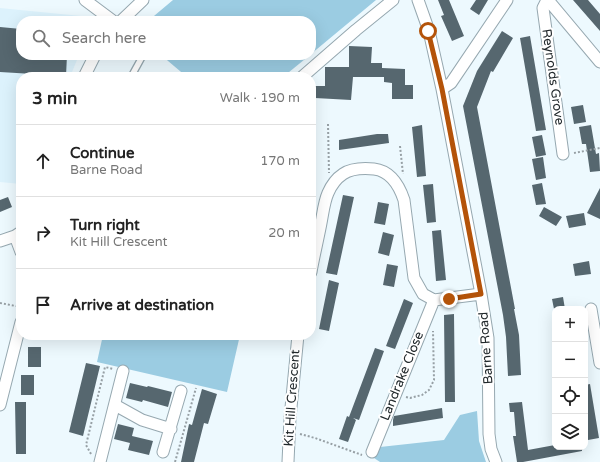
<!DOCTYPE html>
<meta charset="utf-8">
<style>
:root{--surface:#fff;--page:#f2f2f2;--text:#222;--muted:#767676;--line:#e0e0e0}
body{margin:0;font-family:"Varela Round",sans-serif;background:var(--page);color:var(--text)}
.controls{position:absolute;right:12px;bottom:12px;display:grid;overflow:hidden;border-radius:8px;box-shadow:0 4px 16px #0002}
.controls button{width:36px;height:36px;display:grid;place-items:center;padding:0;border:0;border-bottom:1px solid var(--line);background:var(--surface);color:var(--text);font:20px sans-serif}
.stop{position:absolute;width:12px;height:12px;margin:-9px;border:3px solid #b45309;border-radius:50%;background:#fff}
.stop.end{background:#b45309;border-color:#fff;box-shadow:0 1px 4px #0008}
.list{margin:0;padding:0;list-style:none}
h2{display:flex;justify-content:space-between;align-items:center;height:52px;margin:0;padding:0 16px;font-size:17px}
h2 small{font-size:13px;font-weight:400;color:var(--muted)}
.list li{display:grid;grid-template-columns:26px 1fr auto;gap:12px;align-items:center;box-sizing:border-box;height:72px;padding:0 16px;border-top:1px solid var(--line)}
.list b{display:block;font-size:15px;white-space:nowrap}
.list p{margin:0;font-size:13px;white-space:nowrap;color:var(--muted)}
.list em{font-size:13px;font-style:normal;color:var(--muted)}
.icon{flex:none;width:22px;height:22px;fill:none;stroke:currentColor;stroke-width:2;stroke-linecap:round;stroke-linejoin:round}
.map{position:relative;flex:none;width:600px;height:462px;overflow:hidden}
.search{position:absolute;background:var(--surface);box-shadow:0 4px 16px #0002;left:16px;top:16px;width:300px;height:44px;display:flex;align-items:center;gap:10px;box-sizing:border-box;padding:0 14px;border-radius:16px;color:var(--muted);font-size:15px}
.panel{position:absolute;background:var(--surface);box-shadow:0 4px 16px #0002;left:16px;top:72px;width:300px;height:268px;border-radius:16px}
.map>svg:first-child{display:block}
.built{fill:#dcf2fc}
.green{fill:#9bcce2}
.building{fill:#56676f}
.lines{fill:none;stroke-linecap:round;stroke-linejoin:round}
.service-casing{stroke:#96a8b0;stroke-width:8}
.minor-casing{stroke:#96a8b0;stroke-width:13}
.path{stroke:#97a0a5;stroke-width:2;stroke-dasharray:2 2;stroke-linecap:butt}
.service{stroke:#fff;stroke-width:5.5}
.minor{stroke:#fff;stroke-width:11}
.route{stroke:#b45309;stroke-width:5}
.labels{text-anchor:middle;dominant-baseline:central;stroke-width:4;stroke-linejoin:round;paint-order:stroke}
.street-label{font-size:13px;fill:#22292c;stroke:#fff}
</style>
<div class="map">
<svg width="600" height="462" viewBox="0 0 600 462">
<rect width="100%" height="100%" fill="#edf9fe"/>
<path class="built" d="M 0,8 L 81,16 L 90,21 L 21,21 L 21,55 L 79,55 L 70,77 L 21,77 L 21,184 L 0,182 Z"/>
<path class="green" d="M 173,0 L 376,0 L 311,54 L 311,21 L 148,21 Z
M 161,55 L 310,55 L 283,77 L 187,77 Z
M 103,335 L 240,335 L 227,392 L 97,362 Z
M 477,411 L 479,441 L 486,462 L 380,462 L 374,458 L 380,447 L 444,440 L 460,415 Z"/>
<path class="building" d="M 438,0 L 449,0 L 464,36 L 452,41 L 441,16 L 444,15 Z
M 476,0 L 488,0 L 479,15 L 470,9 Z
M 573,0 L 588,0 L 600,14 L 600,31 Z
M 0,27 L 21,29 L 21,55 L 67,55 L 66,76 L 0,72 Z
M 502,31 L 513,38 L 493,72 L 491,71 L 477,107 L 515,309 L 514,309 L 519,335 L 521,375 L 508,376 L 506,337 L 503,315 L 463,106 L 477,71 Z
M 530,36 L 546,130 L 536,131 L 520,38 Z
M 349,46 L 372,47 L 371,63 L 382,63 L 382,68 L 405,69 L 405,85 L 413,85 L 413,99 L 392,99 L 392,83 L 384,82 L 384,77 L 353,77 L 351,100 L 315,98 L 315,86 L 325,86 L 325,67 L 349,67 Z
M 583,105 L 586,122 L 574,124 L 571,107 Z
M 422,125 L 426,176 L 417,177 L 412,127 Z
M 591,125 L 596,154 L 599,153 L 600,171 L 590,172 L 586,144 L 582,144 L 579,127 Z
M 377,134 L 388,134 L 389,143 L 339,150 L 339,140 Z
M 542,135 L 546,155 L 536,157 L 532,137 Z
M 543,157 L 546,178 L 536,180 L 532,159 Z
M 542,183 L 546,204 L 536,205 L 532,185 Z
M 433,184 L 436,222 L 427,223 L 423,185 Z
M 600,188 L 600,219 L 587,213 Z
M 343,195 L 354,197 L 337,275 L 326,273 Z
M 8,197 L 12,207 L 0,212 L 0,200 Z
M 378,202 L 389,204 L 385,225 L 374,223 Z
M 544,207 L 562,217 L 556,226 L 539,216 Z
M 584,213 L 586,225 L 569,228 L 566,216 Z
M 441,230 L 446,280 L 436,281 L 432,231 Z
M 383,232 L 394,235 L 389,256 L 378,253 Z
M 589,261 L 591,274 L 575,276 L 573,264 Z
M 387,264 L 398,266 L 394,287 L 383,285 Z
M 329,280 L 339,283 L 329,331 L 319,329 Z
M 563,297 L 565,309 L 554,309 L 552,299 Z
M 404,299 L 413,303 L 395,349 L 386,346 Z
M 454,314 L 455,402 L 445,402 L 444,315 Z
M 28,347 L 41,347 L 41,367 L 28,367 Z
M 375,348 L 384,351 L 359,420 L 353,418 L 356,420 L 348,442 L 339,439 L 347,416 L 349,417 Z
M 86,363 L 100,366 L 83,436 L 69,432 Z
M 21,375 L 34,375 L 34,395 L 21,395 Z
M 130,383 L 147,387 L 148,386 L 172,392 L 168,407 L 143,400 L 142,402 L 126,398 Z
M 590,384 L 599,438 L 588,440 L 585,422 L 585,385 Z
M 202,389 L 217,394 L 208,424 L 204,423 L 194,462 L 181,462 L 189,424 L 192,425 Z
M 15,402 L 26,402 L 26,454 L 16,454 Z
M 522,402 L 528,450 L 555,445 L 555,447 L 582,447 L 582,451 L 523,462 L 517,462 L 513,436 L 516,436 L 514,412 L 510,412 L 509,403 Z
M 442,408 L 443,418 L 393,426 L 393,420 L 394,416 Z
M 118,424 L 134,428 L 132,436 L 153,441 L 149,455 L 128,450 L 130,443 L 114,439 Z"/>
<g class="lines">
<g class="service-casing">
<path id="service" d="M 131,77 L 142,57 L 141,55"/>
</g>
<g class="minor-casing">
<path id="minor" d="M 85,0 L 113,21
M 418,0 L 429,31 L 442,89 L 481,294 L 488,338 L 489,434 L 491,449 L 496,462
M 547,0 L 543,8 L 563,154
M 548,0 L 600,62
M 121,21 L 143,0
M 84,77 L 95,55
M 302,77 L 356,30 L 393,0
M 442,89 L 451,83 L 507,0
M 15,236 L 21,252
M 0,241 L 15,236 L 21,232
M 311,272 C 314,255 318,239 321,223 C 323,213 324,202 328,193 C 331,186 337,178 343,174 C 352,168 364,168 374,169 C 391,171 399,185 404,200 L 414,278 L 423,294 L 434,300 L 481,294
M 591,309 L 600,363
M 0,405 L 21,322
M 115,405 L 142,420 L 171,429
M 163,452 L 181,391
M 372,452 L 434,300
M 100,462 L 123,371
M 288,462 L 290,418 L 298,335"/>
</g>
<path class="path" d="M 328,124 L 329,173
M 400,146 L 403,174
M 574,153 L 600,148
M 0,303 L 21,307
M 406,397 L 410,398 L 422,395 L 429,390 L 434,380 L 433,331
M 300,434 L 315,438 L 362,455
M 91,454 L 86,445 L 105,367 L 113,369
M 175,462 L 196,388"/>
<use href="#service" class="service"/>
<use href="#minor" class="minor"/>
</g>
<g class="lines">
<path class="route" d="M 428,31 L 442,89 L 481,294 L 449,299"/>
</g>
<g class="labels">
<g class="street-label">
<text transform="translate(553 77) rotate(82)">Reynolds Grove</text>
<text transform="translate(486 348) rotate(-94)">Barne Road</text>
<text transform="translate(402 376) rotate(-68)">Landrake Close</text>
<text transform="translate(292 398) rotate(-86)">Kit Hill Crescent</text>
</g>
</g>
</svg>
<div class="controls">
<button>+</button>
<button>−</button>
<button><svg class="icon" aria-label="locate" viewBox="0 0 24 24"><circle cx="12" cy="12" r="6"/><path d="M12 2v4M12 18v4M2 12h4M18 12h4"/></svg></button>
<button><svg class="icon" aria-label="layers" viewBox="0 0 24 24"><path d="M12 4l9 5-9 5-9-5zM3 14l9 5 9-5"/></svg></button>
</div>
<div class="stop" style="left:428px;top:31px"></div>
<div class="stop end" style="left:449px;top:299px"></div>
<div class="search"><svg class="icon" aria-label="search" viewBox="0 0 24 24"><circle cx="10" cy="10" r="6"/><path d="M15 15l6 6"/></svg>Search here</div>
<section class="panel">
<h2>3 min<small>Walk · 190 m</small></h2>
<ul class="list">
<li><svg class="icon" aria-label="ahead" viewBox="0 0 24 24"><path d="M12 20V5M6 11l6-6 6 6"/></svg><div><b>Continue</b><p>Barne Road</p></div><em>170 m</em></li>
<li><svg class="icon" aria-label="right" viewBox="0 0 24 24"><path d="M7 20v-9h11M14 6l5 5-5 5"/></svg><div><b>Turn right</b><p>Kit Hill Crescent</p></div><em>20 m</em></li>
<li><svg class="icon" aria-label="arrive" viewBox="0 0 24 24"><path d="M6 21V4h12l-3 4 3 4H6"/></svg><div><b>Arrive at destination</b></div></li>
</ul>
</section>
</div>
